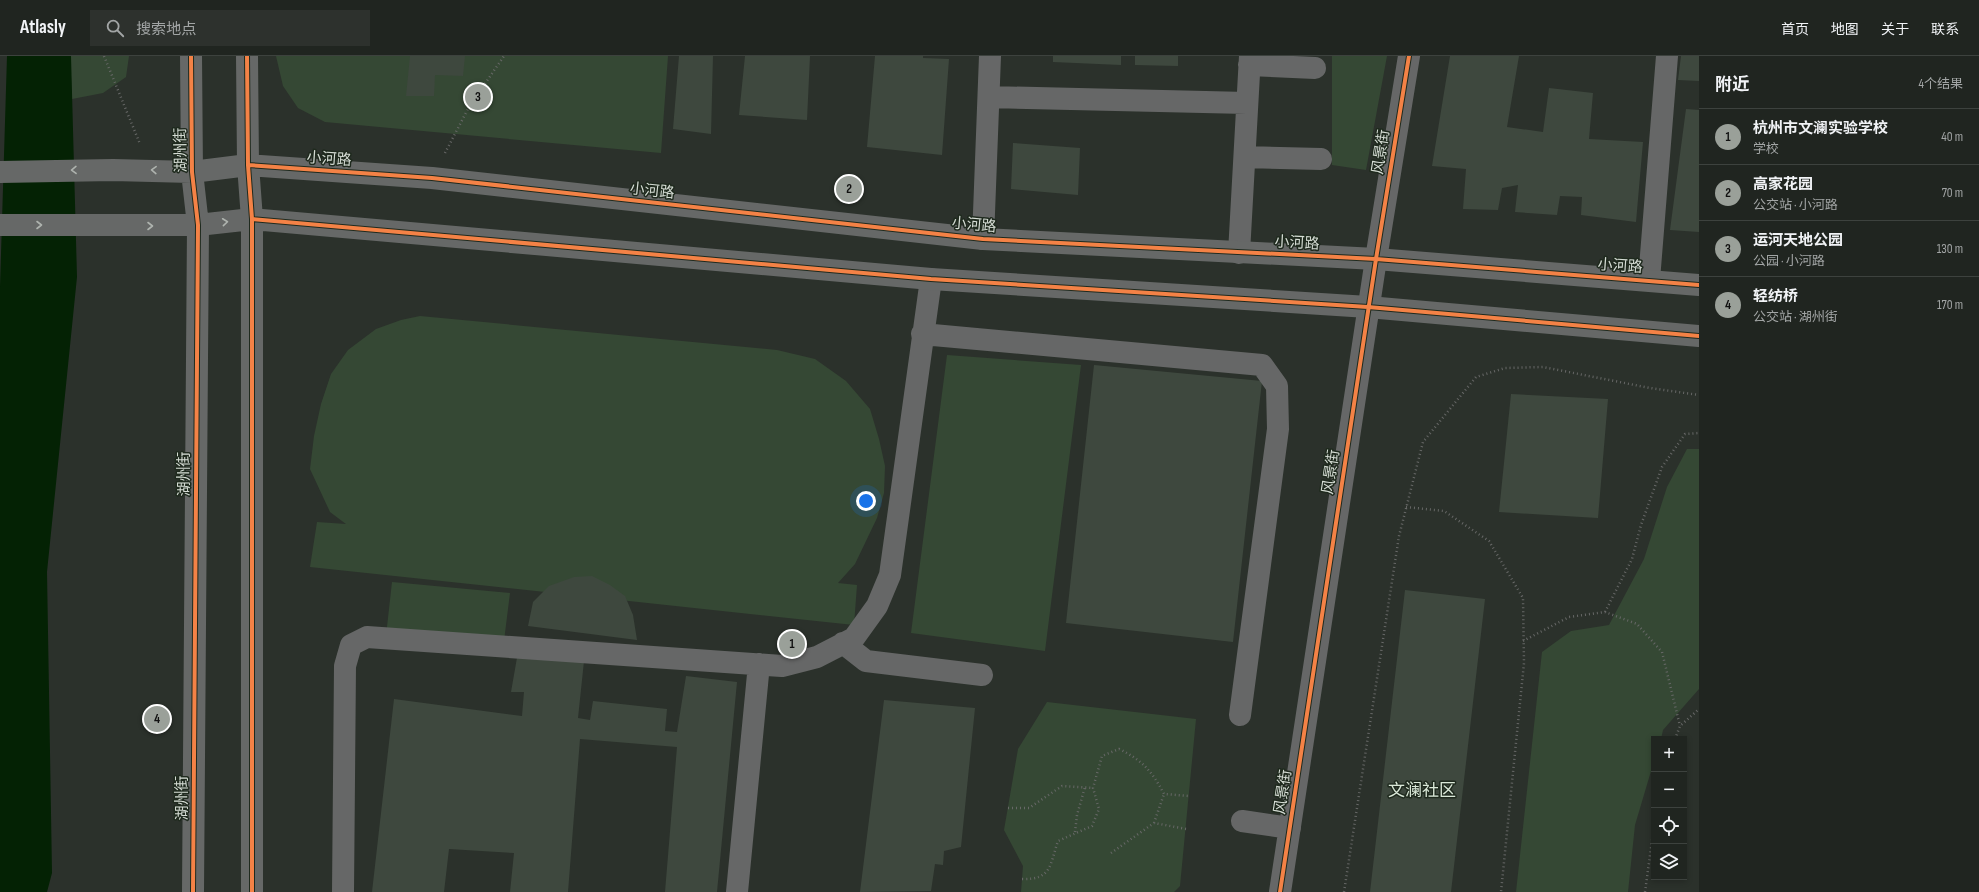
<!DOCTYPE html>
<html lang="zh">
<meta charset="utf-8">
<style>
:root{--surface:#202520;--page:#2d312d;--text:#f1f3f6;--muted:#a2a5a5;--line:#3d423e;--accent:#9aa099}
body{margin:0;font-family:"Sofia Sans Condensed","Noto Sans SC",sans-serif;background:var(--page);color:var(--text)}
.controls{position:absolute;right:12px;bottom:12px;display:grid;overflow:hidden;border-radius:0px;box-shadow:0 2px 6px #0003}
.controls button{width:36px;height:36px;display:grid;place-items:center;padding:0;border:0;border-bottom:1px solid var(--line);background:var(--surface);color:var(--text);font:20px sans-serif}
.you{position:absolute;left:866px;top:445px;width:14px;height:14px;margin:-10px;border:3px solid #fff;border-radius:50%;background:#1a73e8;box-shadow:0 0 0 6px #1a73e833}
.badge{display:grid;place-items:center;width:26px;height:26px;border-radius:50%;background:var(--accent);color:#111;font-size:13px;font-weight:700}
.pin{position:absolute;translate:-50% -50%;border:2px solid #fff;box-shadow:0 1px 4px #0006}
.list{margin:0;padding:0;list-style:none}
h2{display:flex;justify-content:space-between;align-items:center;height:52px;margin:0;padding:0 16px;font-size:17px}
h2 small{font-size:13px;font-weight:400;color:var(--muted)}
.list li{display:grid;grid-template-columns:26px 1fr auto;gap:12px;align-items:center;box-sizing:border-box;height:56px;padding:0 16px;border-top:1px solid var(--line)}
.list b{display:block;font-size:15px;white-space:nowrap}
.list p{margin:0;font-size:13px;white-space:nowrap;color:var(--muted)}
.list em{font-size:13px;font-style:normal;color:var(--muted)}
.icon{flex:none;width:22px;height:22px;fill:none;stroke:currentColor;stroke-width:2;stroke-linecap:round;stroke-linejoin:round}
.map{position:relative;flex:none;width:1699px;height:836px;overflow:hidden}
header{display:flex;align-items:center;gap:24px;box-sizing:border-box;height:56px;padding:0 20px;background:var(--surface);border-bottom:1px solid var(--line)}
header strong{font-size:19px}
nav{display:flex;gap:22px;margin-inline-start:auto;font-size:14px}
.search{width:280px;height:36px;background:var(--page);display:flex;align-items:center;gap:10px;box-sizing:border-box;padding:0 14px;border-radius:0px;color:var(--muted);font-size:15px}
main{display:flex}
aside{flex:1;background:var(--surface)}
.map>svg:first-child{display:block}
.green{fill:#354834}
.water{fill:#042204}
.building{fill:#3e483e}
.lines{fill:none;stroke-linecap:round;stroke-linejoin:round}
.path{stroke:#676867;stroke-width:2.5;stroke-dasharray:1 3;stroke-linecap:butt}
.minor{stroke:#666767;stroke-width:22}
.major{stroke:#666867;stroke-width:22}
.cycleway-casing{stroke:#1f2a1e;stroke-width:6}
.cycleway{stroke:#f48246;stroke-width:4}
.oneway{stroke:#aeb3ae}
.labels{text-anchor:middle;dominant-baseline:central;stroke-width:3;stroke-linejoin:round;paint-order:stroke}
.street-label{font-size:15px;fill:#d5dcd4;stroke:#1f2a1e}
.quarter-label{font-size:17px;fill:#dae8d8;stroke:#1f2a1e}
</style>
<header>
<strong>Atlasly</strong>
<div class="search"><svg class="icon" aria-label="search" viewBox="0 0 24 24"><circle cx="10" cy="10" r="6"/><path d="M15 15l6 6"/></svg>搜索地点</div>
<nav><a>首页</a><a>地图</a><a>关于</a><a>联系</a></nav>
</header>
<main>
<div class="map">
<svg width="1699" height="836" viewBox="0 0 1699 836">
<rect width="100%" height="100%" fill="#2b312b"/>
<path class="green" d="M 70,0 L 129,0 L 126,21 L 103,37 L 72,43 Z
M 276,0 L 668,0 L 661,97 L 325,66 L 298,52 L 283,30 Z
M 1332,0 L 1387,0 L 1366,114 L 1332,109 Z
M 420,260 L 777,294 L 815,303 L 846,325 L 870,353 L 879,383 L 885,410 L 884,437 L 877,462 L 855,508 L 838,527 L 857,529 L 854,569 L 310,511 L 317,466 L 346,468 L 330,456 L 310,413 L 314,380 L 321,348 L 331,318 L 348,294 L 376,273 L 401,264 Z
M 947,299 L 1081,309 L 1045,595 L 911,577 Z
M 1687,393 L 1699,393 L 1699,633 L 1663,674 L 1661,683 L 1654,683 L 1654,705 L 1635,769 L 1628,836 L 1516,836 L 1542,596 L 1571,575 L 1609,569 L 1644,503 L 1667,431 Z
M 392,526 L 510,537 L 503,593 L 386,580 Z
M 1047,646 L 1196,663 L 1180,830 L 1174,836 L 1021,836 L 1023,810 L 1004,774 L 1018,693 Z"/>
<path class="water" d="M 7,0 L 71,0 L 77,221 L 47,516 L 52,817 L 47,836 L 0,836 L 0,231 Z"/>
<path class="building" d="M 410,0 L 465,0 L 463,20 L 435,19 L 434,40 L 406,40 Z
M 679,0 L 713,0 L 711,78 L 673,73 Z
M 745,0 L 810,0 L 807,64 L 739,59 Z
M 875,0 L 923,0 L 923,2 L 949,3 L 942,99 L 867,91 Z
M 1053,0 L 1121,0 L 1121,9 L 1053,6 Z
M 1135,0 L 1178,0 L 1178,10 L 1135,9 Z
M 1450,0 L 1519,0 L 1507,71 L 1543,76 L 1549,32 L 1593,37 L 1589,83 L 1643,86 L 1636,166 L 1581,159 L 1582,141 L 1560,140 L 1557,159 L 1515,156 L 1518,129 L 1502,132 L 1498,154 L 1463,153 L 1466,113 L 1432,110 Z
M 1681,0 L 1699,0 L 1699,25 L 1678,24 Z
M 1686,53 L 1699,54 L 1699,176 L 1670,174 Z
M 1013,87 L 1080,92 L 1078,139 L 1011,133 Z
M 1094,309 L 1262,325 L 1233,586 L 1066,567 Z
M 1511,338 L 1608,343 L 1598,462 L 1499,456 Z
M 592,520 L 610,529 L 625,540 L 633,559 L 637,584 L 528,570 L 533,546 L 549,530 L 574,521 Z
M 1405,534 L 1485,543 L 1451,836 L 1370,836 Z
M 518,596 L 584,605 L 578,662 L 590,664 L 593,645 L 667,653 L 665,675 L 677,676 L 686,620 L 737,626 L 717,836 L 665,836 L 677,691 L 580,683 L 568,836 L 510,836 L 514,797 L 449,793 L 444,836 L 372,836 L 394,643 L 522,660 L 524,636 L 511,636 Z
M 884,644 L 975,652 L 961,791 L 944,795 L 943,809 L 935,808 L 931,835 L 860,836 Z"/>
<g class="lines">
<path class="path" d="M 104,0 L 140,88
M 445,97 L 469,51 L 504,0
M 1406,451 L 1444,455 L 1489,485 L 1523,542 L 1524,607 L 1501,836
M 1605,556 L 1632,503 L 1641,469 L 1662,411 L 1685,378 L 1699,377
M 1523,585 L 1569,561 L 1605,556 L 1637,568 L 1662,596 L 1680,670
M 1675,683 L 1680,670 L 1699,653
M 1008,752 L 1029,752 L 1062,730 L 1093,732
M 1154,767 L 1164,738
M 1075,776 L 1077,759 L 1085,731
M 1111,797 L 1154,767 L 1186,773
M 1022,823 C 1052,824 1050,808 1058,785 L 1092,770 L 1099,753 L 1093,732 L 1102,700 L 1119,693 C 1142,704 1152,715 1164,738 L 1189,740
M 1344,836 L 1399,480 L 1423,386 L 1476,321 L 1505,312 L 1543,311 L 1650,332 L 1699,339
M 1645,836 L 1654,770"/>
<path class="minor" d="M 1249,9 L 1315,12
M 989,41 L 1247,47
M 1245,101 L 1321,103
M 983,183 L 990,0
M 1239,197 L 1250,0
M 1649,224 L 1667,0
M 922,278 L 1262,309 L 1277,330 L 1278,373 L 1240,659
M 843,587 L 866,605 L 982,619
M 1242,765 L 1290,772
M 343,836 L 345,610 L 351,589 L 367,581 L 782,610 L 817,601 L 854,582 L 877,550 L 890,519 L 931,223
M 737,836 L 759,608
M 1280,836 L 1376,203 L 1409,0"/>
<path class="major" d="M 191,0 L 192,116 L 198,169 L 193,836
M 247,0 L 248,109 L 252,163 L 252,836
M 0,116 L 113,114 L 192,116 L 248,109 L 432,122 L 983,183 L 1376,203 L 1699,229
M 0,169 L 198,169 L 252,163 L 931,223 L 1368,251 L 1699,280"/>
<g class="cycleway-casing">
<path id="cycleway" d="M 191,0 L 192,116 L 198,169 L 193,836
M 247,0 L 248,109 L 252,163 L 252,836
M 248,109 L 432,122 L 983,183 L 1376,203 L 1699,229
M 252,163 L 931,223 L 1368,251 L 1699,280
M 1280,836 L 1376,203 L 1409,0"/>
</g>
<use href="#cycleway" class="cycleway"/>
</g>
<defs><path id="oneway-chevron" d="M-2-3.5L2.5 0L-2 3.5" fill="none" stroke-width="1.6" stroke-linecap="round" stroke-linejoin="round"/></defs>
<g class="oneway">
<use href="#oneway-chevron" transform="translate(74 114) rotate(179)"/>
<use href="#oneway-chevron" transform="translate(154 114) rotate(-178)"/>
<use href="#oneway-chevron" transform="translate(225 166) rotate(-6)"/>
<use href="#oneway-chevron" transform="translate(39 169)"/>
<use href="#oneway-chevron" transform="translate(150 170)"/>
</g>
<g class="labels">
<g class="street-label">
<text transform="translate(181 94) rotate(-91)">湖州街</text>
<text transform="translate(1381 96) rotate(-81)">风景街</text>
<text transform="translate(329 103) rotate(4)">小河路</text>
<text transform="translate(652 135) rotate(6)">小河路</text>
<text transform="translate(974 169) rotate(5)">小河路</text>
<text transform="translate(1297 187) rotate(3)">小河路</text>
<text transform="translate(1620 210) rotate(4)">小河路</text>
<text transform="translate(1331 416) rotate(-81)">风景街</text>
<text transform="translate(184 418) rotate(-90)">湖州街</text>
<text transform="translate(1283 736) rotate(-81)">风景街</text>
<text transform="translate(182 742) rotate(-90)">湖州街</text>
</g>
<g class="quarter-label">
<text x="1422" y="735">文澜社区</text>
</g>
</g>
</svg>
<div class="controls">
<button>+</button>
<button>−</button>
<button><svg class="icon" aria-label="locate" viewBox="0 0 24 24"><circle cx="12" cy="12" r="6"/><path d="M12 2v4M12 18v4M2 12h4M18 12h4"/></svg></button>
<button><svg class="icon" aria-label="layers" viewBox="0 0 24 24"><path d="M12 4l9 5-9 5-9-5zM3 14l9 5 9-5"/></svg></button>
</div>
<div class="you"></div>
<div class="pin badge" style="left:792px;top:588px">1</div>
<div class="pin badge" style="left:849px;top:133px">2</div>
<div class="pin badge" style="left:478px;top:41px">3</div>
<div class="pin badge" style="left:157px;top:663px">4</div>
</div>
<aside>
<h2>附近<small>4个结果</small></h2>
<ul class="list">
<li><span class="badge">1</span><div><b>杭州市文澜实验学校</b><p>学校</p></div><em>40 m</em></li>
<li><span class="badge">2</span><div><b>高家花园</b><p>公交站 · 小河路</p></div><em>70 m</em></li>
<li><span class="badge">3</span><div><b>运河天地公园</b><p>公园 · 小河路</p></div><em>130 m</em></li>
<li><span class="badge">4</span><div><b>轻纺桥</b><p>公交站 · 湖州街</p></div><em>170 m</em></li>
</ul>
</aside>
</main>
